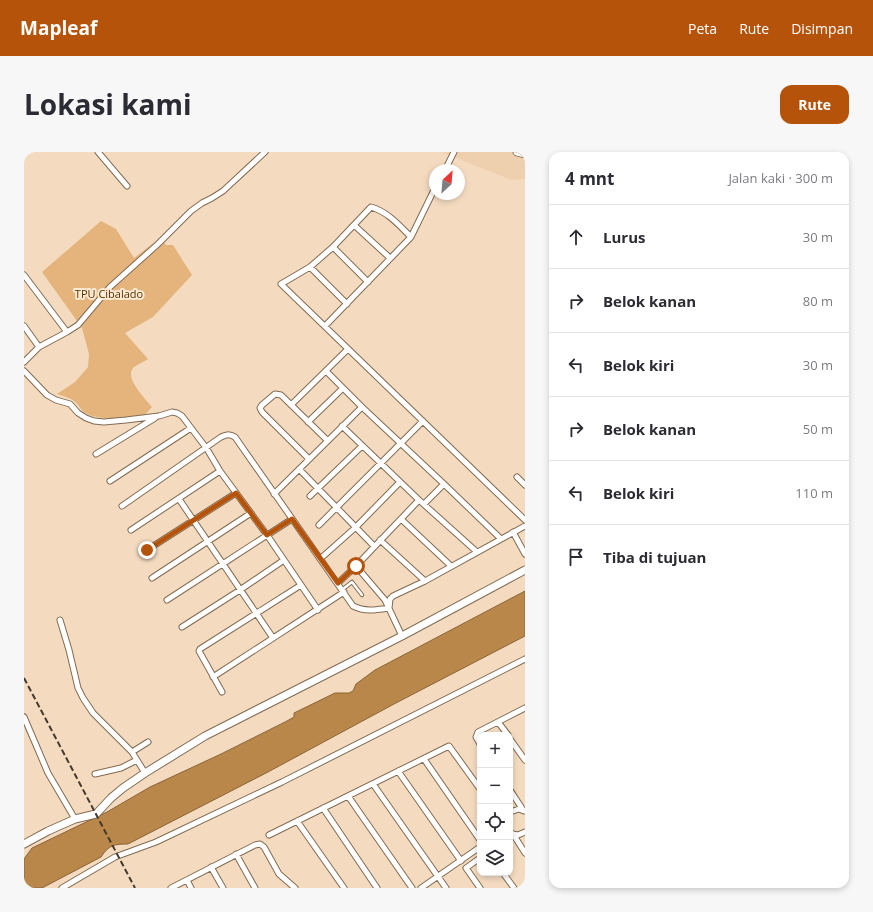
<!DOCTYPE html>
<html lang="id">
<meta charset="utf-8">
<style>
:root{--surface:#fff;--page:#f7f7f7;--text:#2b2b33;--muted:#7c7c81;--line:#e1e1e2;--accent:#b45309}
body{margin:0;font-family:"Open Sans",sans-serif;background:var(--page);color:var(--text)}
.controls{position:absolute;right:12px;bottom:12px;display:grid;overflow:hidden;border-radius:8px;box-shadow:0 2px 6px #0003}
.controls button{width:36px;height:36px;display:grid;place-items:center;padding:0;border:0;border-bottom:1px solid var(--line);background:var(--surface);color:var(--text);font:20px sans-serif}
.compass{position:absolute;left:405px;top:12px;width:36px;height:36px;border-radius:50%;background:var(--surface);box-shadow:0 2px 6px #0003;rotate:26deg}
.stop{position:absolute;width:12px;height:12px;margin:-9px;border:3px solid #b45309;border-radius:50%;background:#fff}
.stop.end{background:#b45309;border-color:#fff;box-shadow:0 1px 4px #0008}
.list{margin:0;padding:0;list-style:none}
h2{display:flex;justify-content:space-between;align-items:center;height:52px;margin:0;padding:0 16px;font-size:17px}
h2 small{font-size:13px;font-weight:400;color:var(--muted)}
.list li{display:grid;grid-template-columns:26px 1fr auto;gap:12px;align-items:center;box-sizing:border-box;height:64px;padding:0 16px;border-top:1px solid var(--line)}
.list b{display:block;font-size:15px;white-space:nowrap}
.list em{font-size:13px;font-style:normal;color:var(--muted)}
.icon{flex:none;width:22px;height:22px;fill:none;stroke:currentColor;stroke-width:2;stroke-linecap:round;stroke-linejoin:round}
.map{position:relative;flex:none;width:501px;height:736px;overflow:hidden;border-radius:12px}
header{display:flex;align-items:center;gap:24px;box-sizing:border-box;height:56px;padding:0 20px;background:var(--accent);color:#fff}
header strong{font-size:19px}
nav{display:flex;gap:22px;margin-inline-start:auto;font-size:14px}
.intro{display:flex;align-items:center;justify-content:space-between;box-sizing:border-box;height:96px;padding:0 24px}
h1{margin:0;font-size:28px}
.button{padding:10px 18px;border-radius:12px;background:var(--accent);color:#fff;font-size:14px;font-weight:700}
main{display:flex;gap:24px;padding:0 24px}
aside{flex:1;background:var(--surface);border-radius:12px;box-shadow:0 2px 6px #0003}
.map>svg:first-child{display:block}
.built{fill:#eecfae}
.green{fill:#e5b47d}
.water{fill:#ba874b;stroke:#8a6437}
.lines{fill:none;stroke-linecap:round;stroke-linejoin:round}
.service-casing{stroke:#816b52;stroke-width:4.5}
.minor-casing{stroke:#816b52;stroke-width:7}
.tertiary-casing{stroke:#816b52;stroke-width:9}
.service{stroke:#fff;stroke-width:2.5}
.minor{stroke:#fff;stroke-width:5}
.tertiary{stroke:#fff;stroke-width:7}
.rail{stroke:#45392d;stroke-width:2;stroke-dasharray:6 3;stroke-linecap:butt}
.route{stroke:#b45309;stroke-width:5}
.labels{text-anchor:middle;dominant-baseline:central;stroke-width:4;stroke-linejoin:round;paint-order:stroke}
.park-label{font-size:11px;fill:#543200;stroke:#fee9d3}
</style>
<header>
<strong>Mapleaf</strong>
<nav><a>Peta</a><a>Rute</a><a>Disimpan</a></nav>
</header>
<div class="intro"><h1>Lokasi kami</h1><a class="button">Rute</a></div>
<main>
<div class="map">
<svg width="501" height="736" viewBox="0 0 501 736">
<rect width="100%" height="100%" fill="#f4dbc0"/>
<path class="built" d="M 417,0 L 501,0 L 501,27 L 488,28 Z"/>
<path class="green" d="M 77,69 L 92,77 L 110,106 L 136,86 L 142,93 L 149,93 L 168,123 L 129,165 L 101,181 L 124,207 C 120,210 114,212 110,215 C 99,225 121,246 128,255 L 121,263 C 103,264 76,271 60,260 C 57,258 56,255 54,253 C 49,246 41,245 33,242 L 51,230 L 64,215 L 65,202 L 58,176 L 18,120 Z"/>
<path class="water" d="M 501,439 L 501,484 L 370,552 L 244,620 L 104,692 C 90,692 85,693 77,705 L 18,736 L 0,736 L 0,707 L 8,696 L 83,660 L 126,635 L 197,602 L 263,569 L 270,565 L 270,561 L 311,541 L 325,541 L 329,539 L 332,532 L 351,518 Z"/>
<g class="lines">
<g class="service-casing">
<path id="service" d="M 319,437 L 328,430 L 338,443"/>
</g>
<g class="minor-casing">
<path id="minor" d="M 74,0 L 103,34
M 421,18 L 430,0
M 330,73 L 366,106
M 387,85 C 375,73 364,60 347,55 L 309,95 L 286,115 L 257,132 L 501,368
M 309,95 L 344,130
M 286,115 L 323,152
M 0,123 L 43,180
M 0,174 L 15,195
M 301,174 L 387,85 L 411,36
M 0,210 L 15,195 L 43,180 L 54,173 L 86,135 L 134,92 L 167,59 L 178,51 L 188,46 L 199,39 L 241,0
M 0,219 L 23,243 L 32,248 L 46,252 L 54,261 L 62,266 L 70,269 L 80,270 L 102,268 L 135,264 L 148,260 L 153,261 L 158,264 L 183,297 L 196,319 L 243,383 L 294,458
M 302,219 L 338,255 L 420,332
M 267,253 L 324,197
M 284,270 L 319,236
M 318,274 L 395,348 L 453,400
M 72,302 L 131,266
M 285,307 L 238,260 L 236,256 L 238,253 L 251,242 L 257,243 L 303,288
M 275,317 L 350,394
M 493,325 L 501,333
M 86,329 L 167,276
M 250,342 L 338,255
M 286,344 L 338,294
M 155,347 L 249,486
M 400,352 L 420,332 L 477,387
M 98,354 L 197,285 C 203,282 206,282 211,285 L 329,454 C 341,460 352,458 365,456 L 366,447 L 369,444 L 401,429 L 501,374
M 377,367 L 427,414
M 295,373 L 399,269
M 107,378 L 196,319
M 489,380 L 501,402
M 356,388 L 401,429
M 123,398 L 212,341
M 296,407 L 332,375 L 376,330
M 128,426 L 227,361
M 314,431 L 332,414
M 143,448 L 268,367
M 36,468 L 45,498 L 54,536 L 59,546 L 69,561 L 108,600 L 121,621
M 158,475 L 216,438 L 260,408
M 378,484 L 361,448 L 332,414 L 395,348
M 189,525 L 320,440
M 198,540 L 175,499 L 176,497 L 277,433
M 0,565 L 24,621 L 51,667
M 474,570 L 484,583
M 486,587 L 501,608
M 456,592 L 452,585 L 454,580 L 501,556
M 108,600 L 124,590
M 400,607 L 456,688
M 374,619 L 437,709
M 71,622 L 97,616 L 113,608
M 349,632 L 422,736
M 486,638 L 499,658
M 324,644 L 388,736
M 299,656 L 353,736
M 486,660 L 495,657 L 500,659
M 273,669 L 320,736
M 488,682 L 494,683 L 501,680
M 489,682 L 501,701
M 245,683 L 425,594 L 456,637
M 212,702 L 231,736
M 187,715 L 199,736
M 479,721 L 490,736
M 163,728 L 167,736
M 38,736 L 91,705 L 132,690 L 258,630 L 501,507
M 147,736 L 231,693 L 236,692 L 240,695 L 255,722 L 271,736
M 397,736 L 456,695
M 456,736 L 442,716 L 456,706"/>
</g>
<g class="tertiary-casing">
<path id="tertiary" d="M 493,0 L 501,2
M 0,692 L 24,679 L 51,667 L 72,662 L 87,646 L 99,636 L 121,621 L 181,584 L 378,484 L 501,418"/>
</g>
<use href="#service" class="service"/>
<use href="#minor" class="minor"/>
<use href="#tertiary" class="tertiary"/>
<path class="rail" d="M 0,526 L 111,736"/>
</g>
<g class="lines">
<path class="route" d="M 123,398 L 212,341 L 243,383 L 268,367 L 314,431 L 332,414"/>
</g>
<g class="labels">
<g class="park-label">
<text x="85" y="141">TPU Cibalado</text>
</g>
</g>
</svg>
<div class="controls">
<button>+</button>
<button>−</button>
<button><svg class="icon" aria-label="locate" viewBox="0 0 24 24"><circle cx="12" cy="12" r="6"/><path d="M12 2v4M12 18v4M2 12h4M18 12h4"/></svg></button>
<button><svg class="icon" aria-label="layers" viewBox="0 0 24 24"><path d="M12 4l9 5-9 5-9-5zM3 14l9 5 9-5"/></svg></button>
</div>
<svg class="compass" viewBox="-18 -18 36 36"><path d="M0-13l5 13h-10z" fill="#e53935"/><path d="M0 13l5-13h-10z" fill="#7c7c81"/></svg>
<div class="stop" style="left:332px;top:414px"></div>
<div class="stop end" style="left:123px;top:398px"></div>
</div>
<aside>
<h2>4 mnt<small>Jalan kaki · 300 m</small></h2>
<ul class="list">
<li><svg class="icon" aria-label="ahead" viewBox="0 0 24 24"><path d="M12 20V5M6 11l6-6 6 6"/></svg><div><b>Lurus</b></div><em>30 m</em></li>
<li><svg class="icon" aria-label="right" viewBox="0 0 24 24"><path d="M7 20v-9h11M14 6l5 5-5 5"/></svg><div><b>Belok kanan</b></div><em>80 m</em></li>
<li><svg class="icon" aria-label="left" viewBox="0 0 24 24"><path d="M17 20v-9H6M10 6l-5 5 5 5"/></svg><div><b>Belok kiri</b></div><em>30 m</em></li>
<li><svg class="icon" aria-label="right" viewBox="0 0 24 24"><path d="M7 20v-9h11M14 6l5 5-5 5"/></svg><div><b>Belok kanan</b></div><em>50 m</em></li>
<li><svg class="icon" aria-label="left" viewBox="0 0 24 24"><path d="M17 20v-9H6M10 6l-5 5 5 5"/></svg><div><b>Belok kiri</b></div><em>110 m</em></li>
<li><svg class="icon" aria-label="arrive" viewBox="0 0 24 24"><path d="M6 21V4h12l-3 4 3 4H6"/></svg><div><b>Tiba di tujuan</b></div></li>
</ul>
</aside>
</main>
